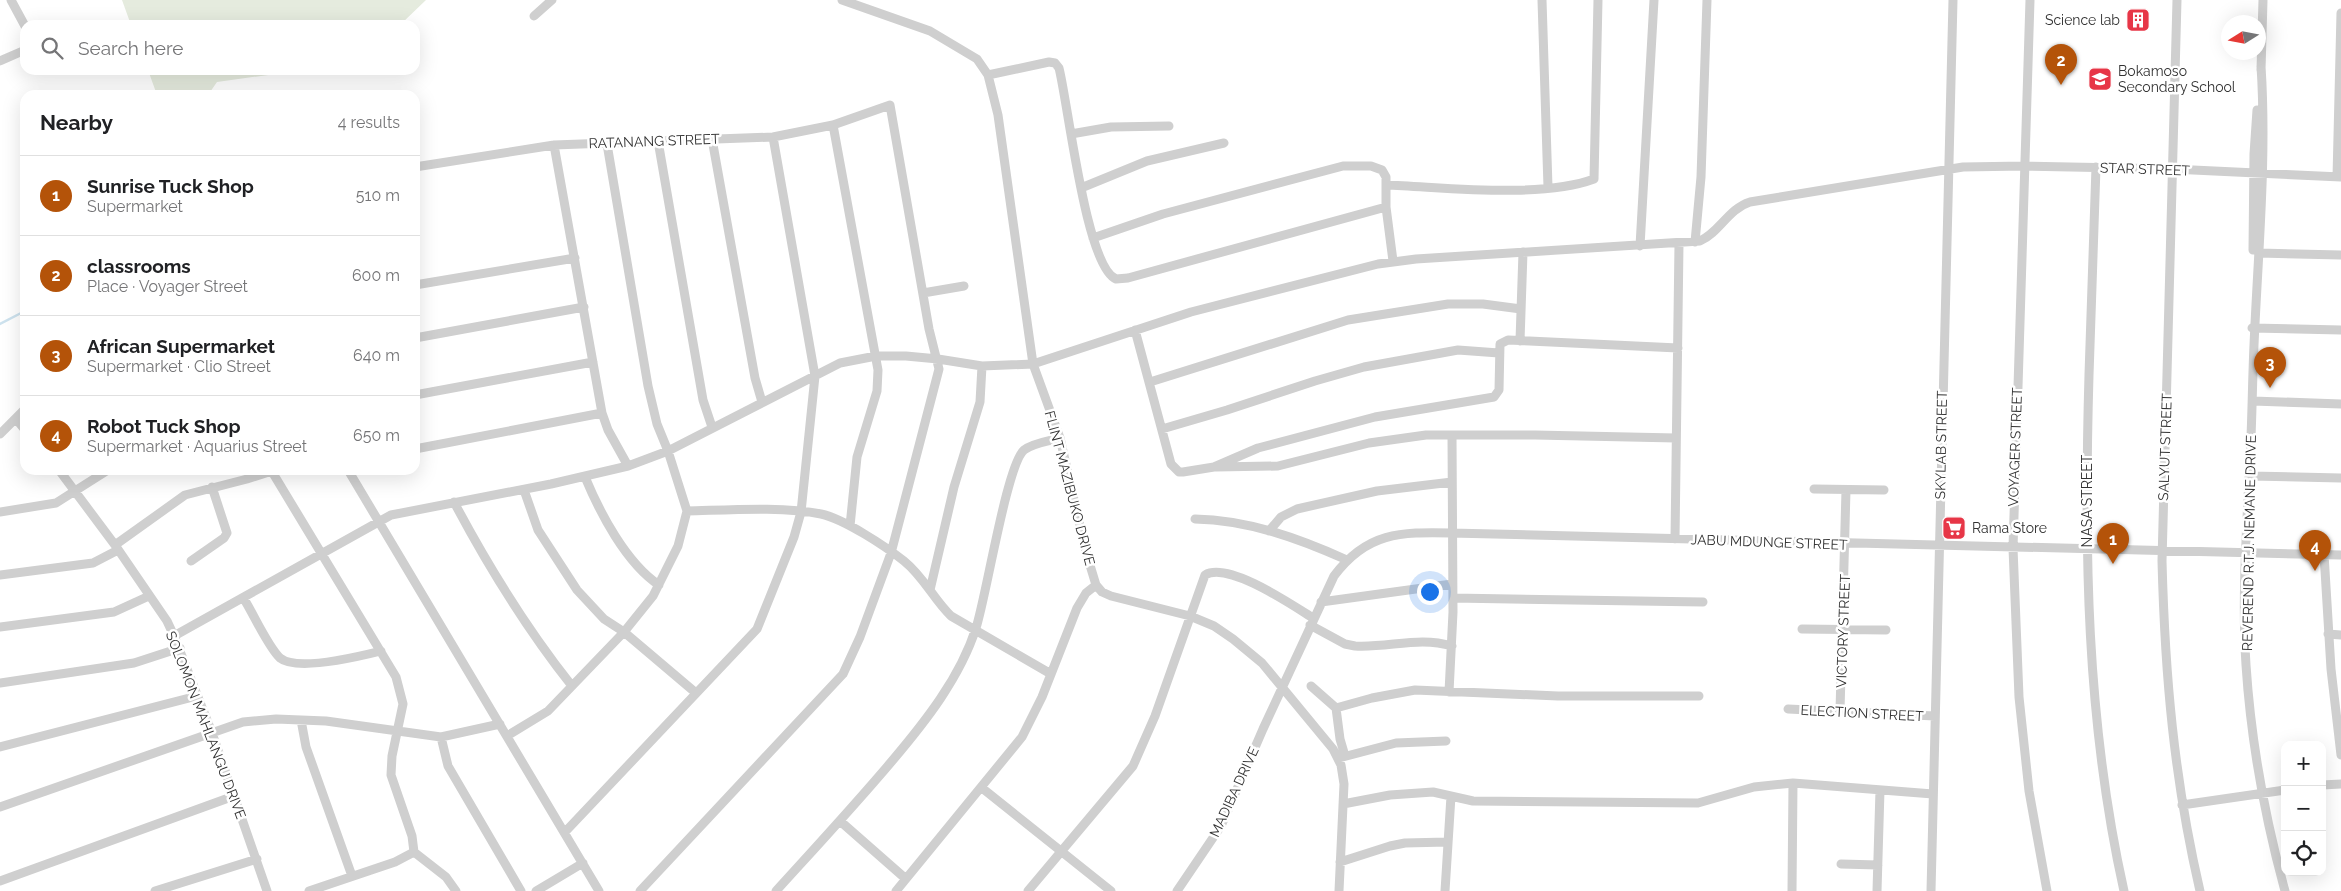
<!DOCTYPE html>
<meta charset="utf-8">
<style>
:root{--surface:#fff;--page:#f2f2f2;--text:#202124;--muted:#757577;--line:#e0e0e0;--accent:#b45309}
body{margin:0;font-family:Raleway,sans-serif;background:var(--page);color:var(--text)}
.controls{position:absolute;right:15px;bottom:15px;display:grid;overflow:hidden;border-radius:10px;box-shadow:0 5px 20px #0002}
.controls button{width:45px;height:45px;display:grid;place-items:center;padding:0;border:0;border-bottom:1px solid var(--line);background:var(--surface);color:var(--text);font:25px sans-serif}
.compass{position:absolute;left:2221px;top:15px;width:45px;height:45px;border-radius:50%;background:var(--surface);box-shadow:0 5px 20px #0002;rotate:259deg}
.you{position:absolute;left:1429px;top:591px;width:18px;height:18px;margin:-12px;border:4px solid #fff;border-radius:50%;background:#1a73e8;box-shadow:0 0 0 8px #1a73e833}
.badge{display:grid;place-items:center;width:32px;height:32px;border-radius:50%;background:var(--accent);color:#fff;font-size:16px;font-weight:700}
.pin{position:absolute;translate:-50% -41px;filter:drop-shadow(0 1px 2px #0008)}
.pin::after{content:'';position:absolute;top:26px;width:18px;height:15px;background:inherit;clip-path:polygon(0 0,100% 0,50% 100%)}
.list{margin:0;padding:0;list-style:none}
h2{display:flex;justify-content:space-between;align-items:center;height:65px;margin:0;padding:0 20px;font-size:21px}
h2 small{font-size:16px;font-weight:400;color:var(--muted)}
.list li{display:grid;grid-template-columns:32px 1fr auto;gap:15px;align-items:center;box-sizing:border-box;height:80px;padding:0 20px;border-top:1px solid var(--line)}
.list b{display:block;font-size:19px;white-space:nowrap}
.list p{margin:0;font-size:16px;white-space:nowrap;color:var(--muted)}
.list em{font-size:16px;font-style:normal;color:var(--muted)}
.icon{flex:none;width:28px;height:28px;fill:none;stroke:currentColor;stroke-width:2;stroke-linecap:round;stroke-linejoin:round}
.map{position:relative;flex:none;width:2341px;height:891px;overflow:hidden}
.search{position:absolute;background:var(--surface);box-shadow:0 5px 20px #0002;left:20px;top:20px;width:400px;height:55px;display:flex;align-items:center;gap:12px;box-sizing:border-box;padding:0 18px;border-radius:15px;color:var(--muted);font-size:19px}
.panel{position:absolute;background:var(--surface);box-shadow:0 5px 20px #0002;left:20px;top:90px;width:400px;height:385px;border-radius:15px}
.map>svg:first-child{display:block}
.green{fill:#e5ebde}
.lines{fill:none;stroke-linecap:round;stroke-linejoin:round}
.stream{stroke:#cde2ee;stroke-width:2.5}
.minor{stroke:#cfcfcf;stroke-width:9}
.labels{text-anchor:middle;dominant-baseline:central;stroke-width:5;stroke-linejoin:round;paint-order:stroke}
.poi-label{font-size:14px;fill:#323232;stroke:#fff;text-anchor:start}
.street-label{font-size:14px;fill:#323232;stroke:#fff}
</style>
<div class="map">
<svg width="2341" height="891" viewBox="0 0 2341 891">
<rect width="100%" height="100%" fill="#fff"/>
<path class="green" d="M 122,0 L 426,0 L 400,25 L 131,25 Z
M 148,70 L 304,70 L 217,82 L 208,95 L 157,95 Z"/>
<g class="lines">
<path class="stream" d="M 0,324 L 25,311"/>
<path class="minor" d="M 11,0 L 25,26
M 842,0 L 930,31 L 977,59 L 988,75 L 998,115 L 1033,364 L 1060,438 L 1086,552 L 1096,585 L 1086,593 L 1077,608 L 1042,697 L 1022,737 L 896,891
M 1542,0 L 1548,187
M 2030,0 L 2013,548 L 2019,697 L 2029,791 L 2047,891
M 2177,0 L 2162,561 C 2165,676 2174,779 2200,891
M 534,16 L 552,0
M 0,61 L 25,50
M 2261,66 C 2267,159 2258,252 2254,345 C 2252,389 2252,434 2249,478 C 2246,540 2242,603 2246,665 C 2251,741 2265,818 2285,891
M 2261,70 L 2263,0
M 988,75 L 1049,62 L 1055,63 L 1059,68 C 1068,103 1086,267 1116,279 L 1128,278 L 1386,207
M 833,125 L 878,370 L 877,391 L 857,457 L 850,526
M 1071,134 L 1111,127 L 1169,126
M 712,139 L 755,378 L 762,402
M 658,141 L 703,400 L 712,427
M 554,145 L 602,413 L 608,430 L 628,466
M 415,167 L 554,145 L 773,137 L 833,125 L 890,105 L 929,329 L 939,369 L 891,553 L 860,637 L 843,674 L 640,891
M 2096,167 C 2093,237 2091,306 2089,375 C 2084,549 2086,721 2124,891
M 2337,177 L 2341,13
M 1386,185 C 1445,187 1540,199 1594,179 L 1598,0
M 1081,188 L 1147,161 L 1224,143
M 1093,238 L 1163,214 L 1343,166 L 1371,166 L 1382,170 L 1386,177 L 1386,207 L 1393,261
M 1695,242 L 1701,177 L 1707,0
M 1640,246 L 1654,0
M 2253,250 L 2254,154 L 2257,110
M 2259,253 L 2341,255
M 415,285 L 575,258
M 923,293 L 964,286
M 2252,328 L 2341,330
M 1135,330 L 1171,464 L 1179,472 L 1183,472 L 1214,467 L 1258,448 L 1375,417 L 1494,397 L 1499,390 L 1500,344 L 1508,340 L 1678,348
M 415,338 L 584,307
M 1520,341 L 1523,252
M 1150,382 L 1348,320 L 1448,304 L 1483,304 L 1521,309
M 415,395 L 593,362
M 2253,401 L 2341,404
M 16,419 L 25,430
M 1162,429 L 1227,410 L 1315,381 L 1364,367 L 1458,350 L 1499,353
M 0,434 L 25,409
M 415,449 L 602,413
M 1216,467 L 1278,466 L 1369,443 L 1426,435 L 1535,435 L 1676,438
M 59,470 L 115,545 L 167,621 L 174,636 L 212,733 L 267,891
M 271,470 L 396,677 L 403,704 L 392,756 L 391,775 L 412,836 L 414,852 L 395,862 L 309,891
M 348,470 L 599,891
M 2250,476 L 2341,478
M 585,477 C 600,513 626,563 659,585
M 1814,489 L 1884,490
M 524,490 L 538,530 L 577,590 L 604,619 L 624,632 L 696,693
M 454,502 C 489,568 526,628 572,686
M 687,511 C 727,510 783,506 821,514 C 844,519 885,546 904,561 C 924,577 934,600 951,616 L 1051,674
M 0,512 L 56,503 L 108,470
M 1195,519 C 1248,520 1298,538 1347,560
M 1269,531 L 1281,517 L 1297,509 L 1377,491 L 1452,482
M 1675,539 L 1679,244
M 115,545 L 185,495 L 247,479 L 272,471
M 2324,554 L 2331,669 L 2341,755
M 191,561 L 224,538 L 227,533 L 212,487
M 0,575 L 93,563 L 118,550
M 1096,585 L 1102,592 L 1111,596 L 1190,616 L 1214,626 L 1233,639 L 1262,663 L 1333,749 L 1341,765 L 1344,784 L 1339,891
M 930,590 L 954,487 L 980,402 L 982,366
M 1453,598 L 1703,602
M 244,599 C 253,613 268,647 280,658 C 297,672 361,656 381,651
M 1321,602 L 1452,584
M 1310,625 L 1345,644 L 1355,646 C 1389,648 1419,636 1452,646
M 0,627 L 114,612 L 149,596
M 1802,629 L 1886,630
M 2328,634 L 2341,635
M 174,636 L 391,515 L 551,484 L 628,466 L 668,451 L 840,363 L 876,356 L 906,356 L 938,359 L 982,366 L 1033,364 L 1191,312 L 1378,264 L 1416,259 L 1700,241 C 1720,232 1728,209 1750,202 L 1963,167 L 2024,166 L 2172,169 L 2341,177
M 0,683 L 134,663 L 180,648
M 1311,686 L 1336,708 L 1340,739 L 1345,756
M 1449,692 L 1453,612 L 1452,435
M 1336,708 L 1372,698 L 1415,690 L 1558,696 L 1699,696
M 1788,709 L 1935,716
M 1840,711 L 1846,490
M 301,720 L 306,747 L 352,876
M 507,736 L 548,711 L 624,632 L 653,596 L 678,546 L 687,511 L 668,451 L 657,424 L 648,386 L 607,144
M 441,737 L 448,766 L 521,891
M 0,747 L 197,696
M 1339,758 L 1396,743 L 1446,741
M 2322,785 L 2341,784
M 982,788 L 1111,891
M 1343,804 L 1390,795 L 1433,792 L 1473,801 L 1698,803 L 1754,787 L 1793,783 L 1933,794
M 2182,805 L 2285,790
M 0,807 L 243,722 L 276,719 L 326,721 L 441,737 L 500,724
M 840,821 L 906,879
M 565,832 L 757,629 L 794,537 L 801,512 L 815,376 L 773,137
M 414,852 L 446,877 L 456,891
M 1340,862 L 1390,846 L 1405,843 L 1447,842
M 1841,864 L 1878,865
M 0,881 L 234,796
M 155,891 L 257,859
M 536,891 L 583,863
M 776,891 C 815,848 854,806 892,761 C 925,722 960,678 976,628 C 986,598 1007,464 1024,450 C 1033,443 1049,441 1060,438
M 1028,891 L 1133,766 L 1155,716 L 1205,575 C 1228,561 1292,605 1313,618
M 1177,891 L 1221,826 L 1263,729 L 1334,576 C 1367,532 1400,532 1451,533 L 2341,555
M 1445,891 L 1451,796
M 1792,891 L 1793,783
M 1877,891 L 1880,790
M 1931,891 L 1953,0"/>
</g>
<defs>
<g id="building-square" transform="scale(1.25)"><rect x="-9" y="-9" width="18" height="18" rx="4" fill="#e73647" stroke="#fff"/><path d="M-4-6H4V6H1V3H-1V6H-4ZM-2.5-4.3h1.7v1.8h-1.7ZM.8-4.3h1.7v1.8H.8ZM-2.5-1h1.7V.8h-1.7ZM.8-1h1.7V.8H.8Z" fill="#fff"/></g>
<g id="school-square" transform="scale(1.25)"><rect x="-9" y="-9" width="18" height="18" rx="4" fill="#e73647" stroke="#fff"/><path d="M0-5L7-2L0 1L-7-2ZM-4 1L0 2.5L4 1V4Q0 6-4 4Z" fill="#fff"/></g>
<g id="supermarket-square" transform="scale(1.25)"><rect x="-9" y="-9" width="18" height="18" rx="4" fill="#e73647" stroke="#fff"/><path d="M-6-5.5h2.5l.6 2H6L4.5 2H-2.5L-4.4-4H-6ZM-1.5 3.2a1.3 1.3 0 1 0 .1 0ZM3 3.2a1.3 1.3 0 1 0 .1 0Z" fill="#fff"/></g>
</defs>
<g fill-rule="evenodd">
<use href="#building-square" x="2138" y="20"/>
<use href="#school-square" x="2100" y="79"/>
<use href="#supermarket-square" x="1954" y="528"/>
</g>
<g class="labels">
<g class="poi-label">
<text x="2120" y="20" text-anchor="end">Science lab</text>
<text x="2118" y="71">Bokamoso<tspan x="2118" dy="16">Secondary School</tspan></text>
<text x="1972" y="528">Rama Store</text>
</g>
<g class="street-label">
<text transform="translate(654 141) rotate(-2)">RATANANG STREET</text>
<text transform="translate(2145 169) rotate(2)">STAR STREET</text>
<text transform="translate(1941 445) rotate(-89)">SKYLAB STREET</text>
<text transform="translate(2015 447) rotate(-88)">VOYAGER STREET</text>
<text transform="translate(2165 447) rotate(-88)">SALYUT STREET</text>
<text transform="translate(1070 488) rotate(75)">FLINT MAZIBUKO DRIVE</text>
<text transform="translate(2087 501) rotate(-90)">NASA STREET</text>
<text transform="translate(1769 542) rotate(2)">JABU MDUNGE STREET</text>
<text transform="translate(2249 543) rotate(-89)">REVEREND R.T.J. NEMANE DRIVE</text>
<text transform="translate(1843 631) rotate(-88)">VICTORY STREET</text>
<text transform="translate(1862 713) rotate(3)">ELECTION STREET</text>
<text transform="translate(206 725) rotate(69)">SOLOMON MAHLANGU DRIVE</text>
<text transform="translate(1234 792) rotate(-65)">MADIBA DRIVE</text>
</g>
</g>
</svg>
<div class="controls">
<button>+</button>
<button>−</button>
<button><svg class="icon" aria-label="locate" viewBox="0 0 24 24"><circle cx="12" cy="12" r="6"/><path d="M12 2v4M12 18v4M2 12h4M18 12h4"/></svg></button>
</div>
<svg class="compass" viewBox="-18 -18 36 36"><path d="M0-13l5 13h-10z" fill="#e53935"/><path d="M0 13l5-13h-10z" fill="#757577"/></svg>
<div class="you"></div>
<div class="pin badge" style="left:2113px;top:564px">1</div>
<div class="pin badge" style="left:2061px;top:85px">2</div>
<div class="pin badge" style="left:2270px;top:388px">3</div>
<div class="pin badge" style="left:2315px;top:571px">4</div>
<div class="search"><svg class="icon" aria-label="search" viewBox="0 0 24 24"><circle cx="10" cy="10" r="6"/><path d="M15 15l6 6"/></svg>Search here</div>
<section class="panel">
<h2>Nearby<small>4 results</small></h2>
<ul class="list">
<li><span class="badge">1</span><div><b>Sunrise Tuck Shop</b><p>Supermarket</p></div><em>510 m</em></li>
<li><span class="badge">2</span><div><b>classrooms</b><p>Place · Voyager Street</p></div><em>600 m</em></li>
<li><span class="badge">3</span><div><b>African Supermarket</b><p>Supermarket · Clio Street</p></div><em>640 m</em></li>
<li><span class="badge">4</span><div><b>Robot Tuck Shop</b><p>Supermarket · Aquarius Street</p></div><em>650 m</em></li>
</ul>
</section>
</div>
